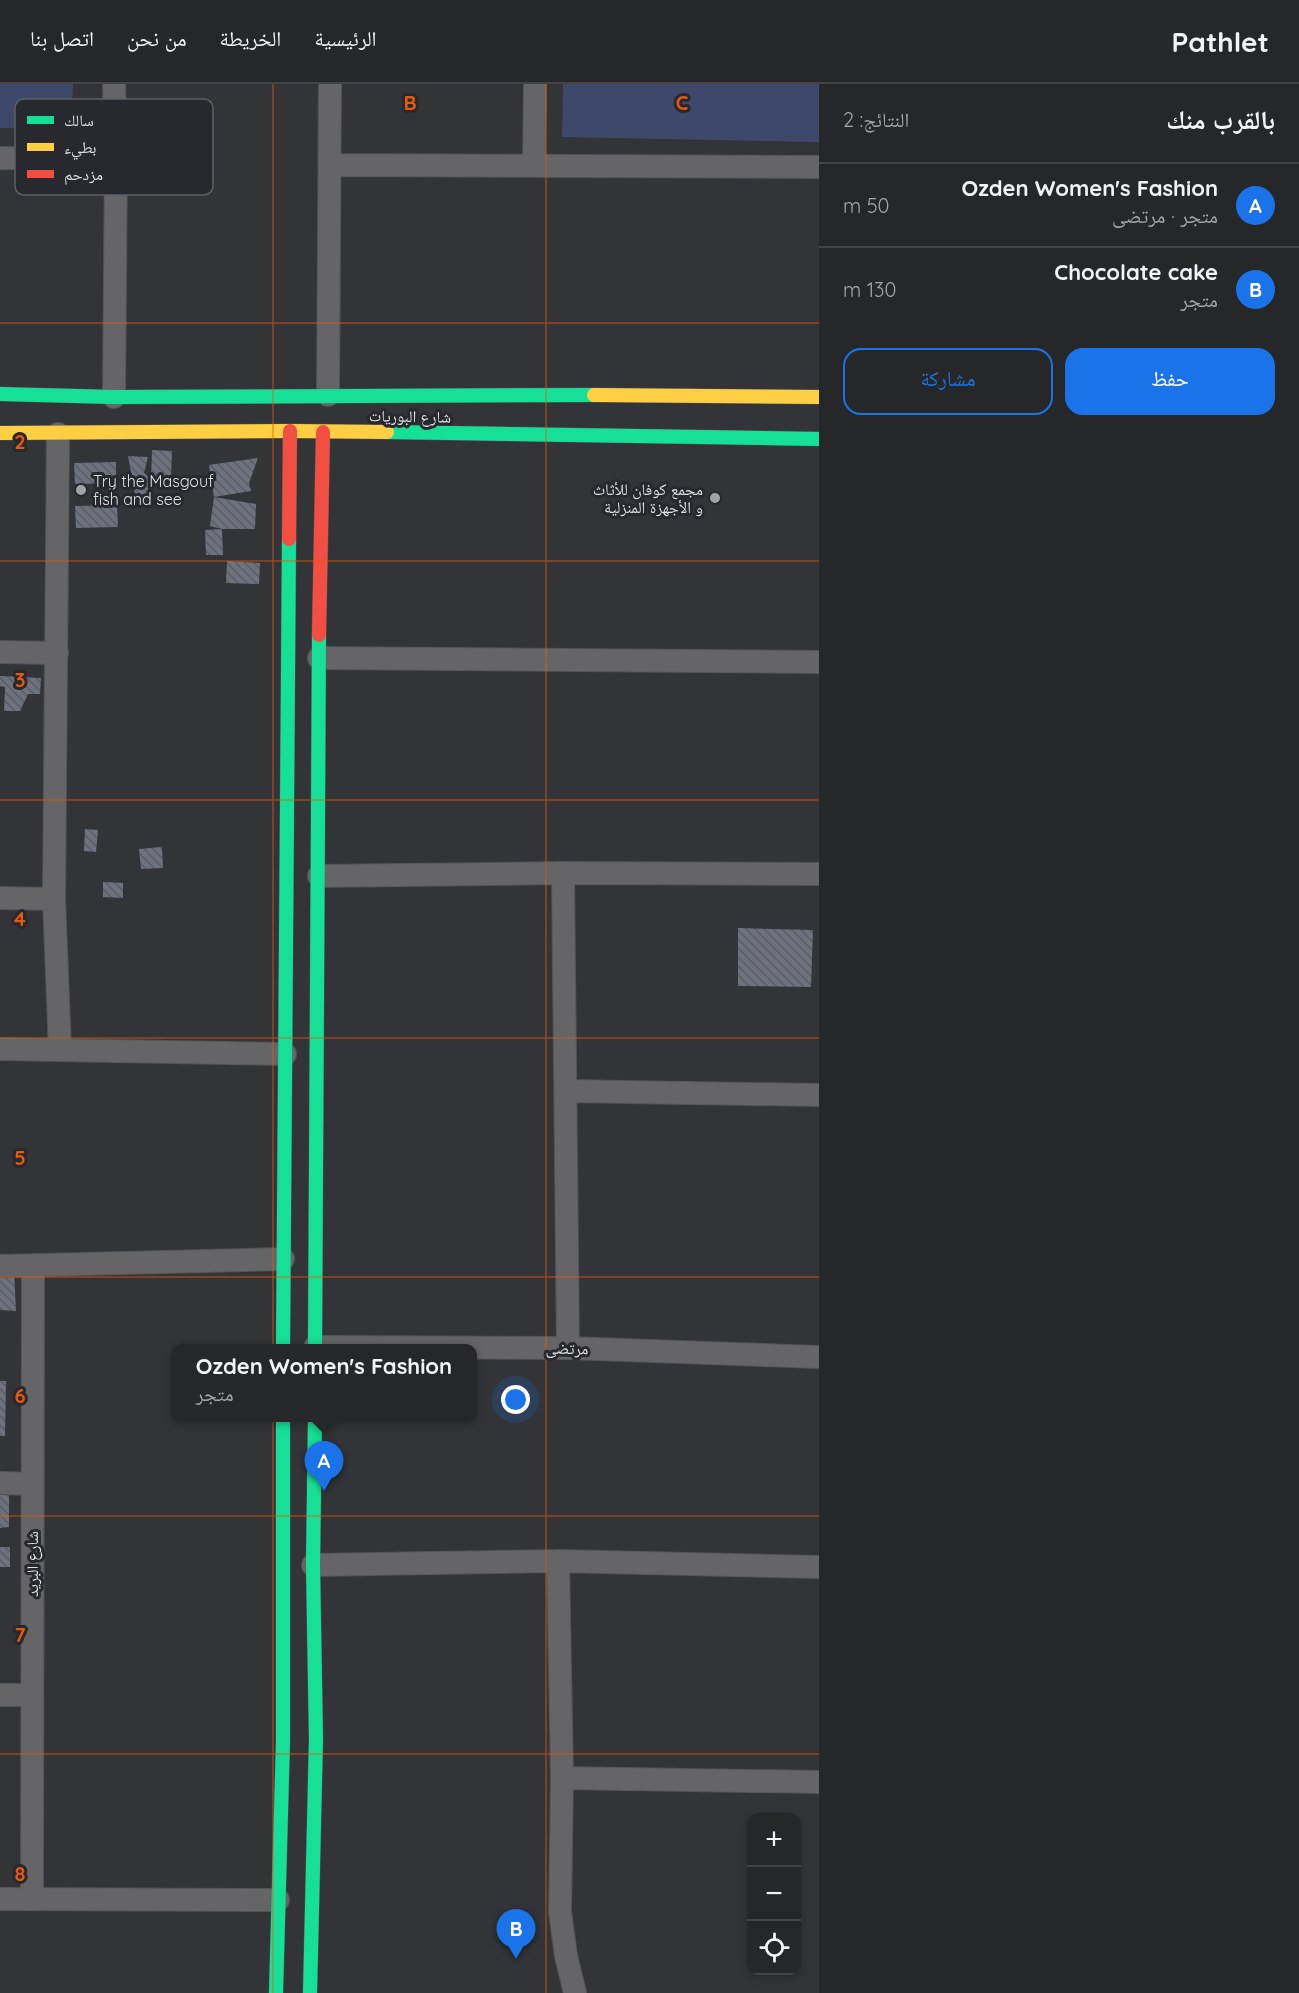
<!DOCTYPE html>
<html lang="ar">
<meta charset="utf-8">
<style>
:root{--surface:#262729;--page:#323335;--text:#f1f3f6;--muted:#a4a5a8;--line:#424446;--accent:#1a73e8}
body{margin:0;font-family:Quicksand,"Noto Naskh Arabic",sans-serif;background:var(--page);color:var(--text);direction:rtl}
.controls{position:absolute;right:18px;bottom:18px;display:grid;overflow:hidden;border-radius:12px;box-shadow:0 3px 9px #0003}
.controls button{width:54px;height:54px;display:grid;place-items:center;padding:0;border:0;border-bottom:2px solid var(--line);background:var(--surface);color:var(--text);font:30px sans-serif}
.you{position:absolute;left:516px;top:1316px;width:21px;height:21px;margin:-15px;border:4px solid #fff;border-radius:50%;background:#1a73e8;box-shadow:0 0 0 9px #1a73e833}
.badge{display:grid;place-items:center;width:39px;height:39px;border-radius:50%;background:var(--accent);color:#fff;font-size:20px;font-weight:700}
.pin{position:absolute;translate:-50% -50px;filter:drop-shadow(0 2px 3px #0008)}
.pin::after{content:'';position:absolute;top:32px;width:21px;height:18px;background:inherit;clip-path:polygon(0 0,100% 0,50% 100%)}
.popup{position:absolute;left:171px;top:1260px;width:306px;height:78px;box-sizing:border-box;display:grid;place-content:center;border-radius:12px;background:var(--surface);filter:drop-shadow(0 2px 4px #0005);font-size:20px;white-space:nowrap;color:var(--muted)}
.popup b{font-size:22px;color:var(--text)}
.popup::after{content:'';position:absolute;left:50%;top:100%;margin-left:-12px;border:12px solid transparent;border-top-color:var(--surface)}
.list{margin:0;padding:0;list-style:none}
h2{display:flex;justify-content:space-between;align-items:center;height:78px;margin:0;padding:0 24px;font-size:26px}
h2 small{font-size:20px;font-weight:400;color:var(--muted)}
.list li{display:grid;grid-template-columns:39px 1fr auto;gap:18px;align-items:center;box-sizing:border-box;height:84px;padding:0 24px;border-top:2px solid var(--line)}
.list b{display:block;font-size:22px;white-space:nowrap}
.list p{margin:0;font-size:20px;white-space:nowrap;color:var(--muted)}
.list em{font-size:20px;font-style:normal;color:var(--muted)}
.actions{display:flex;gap:12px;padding:18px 24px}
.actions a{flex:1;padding:14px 0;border:2px solid var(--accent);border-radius:18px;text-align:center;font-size:21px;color:var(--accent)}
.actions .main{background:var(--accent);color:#fff}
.icon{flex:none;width:33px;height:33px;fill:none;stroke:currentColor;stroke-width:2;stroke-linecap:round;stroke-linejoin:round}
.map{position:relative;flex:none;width:819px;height:1909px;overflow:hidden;direction:ltr}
header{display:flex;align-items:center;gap:36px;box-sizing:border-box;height:84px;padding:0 30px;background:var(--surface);border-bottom:2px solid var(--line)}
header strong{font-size:28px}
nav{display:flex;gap:33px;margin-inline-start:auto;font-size:21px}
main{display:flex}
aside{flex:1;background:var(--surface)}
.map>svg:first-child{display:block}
.garden{fill:#3d486b}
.building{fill:url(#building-back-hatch)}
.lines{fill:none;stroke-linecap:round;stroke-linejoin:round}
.street-casing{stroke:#525355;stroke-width:24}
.fast-casing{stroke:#525355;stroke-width:15}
.slow-casing{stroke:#525355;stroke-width:15}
.jam-casing{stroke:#525355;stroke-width:15}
.street{stroke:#656567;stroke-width:22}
.fast{stroke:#16e098;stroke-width:14}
.slow{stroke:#ffcf43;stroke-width:14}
.jam{stroke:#f24e42;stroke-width:14}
.grid{fill:none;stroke:#e8590c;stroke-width:1.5;stroke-opacity:0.55}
.poi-dot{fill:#a2a3a6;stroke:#28292e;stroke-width:2}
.labels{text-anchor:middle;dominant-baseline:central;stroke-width:6;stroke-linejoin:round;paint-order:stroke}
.street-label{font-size:16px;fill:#dedfe2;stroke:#28292e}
.poi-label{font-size:16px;fill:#dedfe2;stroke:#28292e;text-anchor:start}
.key{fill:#28292e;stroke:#5f6064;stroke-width:1.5}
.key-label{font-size:16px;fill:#dedfe2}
.grid-label{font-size:20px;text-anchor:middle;font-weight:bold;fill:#e8590c;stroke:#28292e;stroke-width:6;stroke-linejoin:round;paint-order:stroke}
</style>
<header>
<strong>Pathlet</strong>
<nav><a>الرئيسية</a><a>الخريطة</a><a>من نحن</a><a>اتصل بنا</a></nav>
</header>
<main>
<aside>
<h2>بالقرب منك<small>النتائج: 2</small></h2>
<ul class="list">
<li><span class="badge">A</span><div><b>Ozden Women's Fashion</b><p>متجر · مرتضى</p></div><em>50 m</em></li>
<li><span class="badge">B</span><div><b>Chocolate cake</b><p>متجر</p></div><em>130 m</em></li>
</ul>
<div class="actions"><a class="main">حفظ</a><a>مشاركة</a></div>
</aside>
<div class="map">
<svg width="819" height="1909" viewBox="0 0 819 1909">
<defs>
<pattern id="building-back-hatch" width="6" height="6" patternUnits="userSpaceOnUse" patternTransform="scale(1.5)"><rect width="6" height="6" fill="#6e727e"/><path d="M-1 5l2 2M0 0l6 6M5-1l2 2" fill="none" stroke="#5b5d64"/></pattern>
</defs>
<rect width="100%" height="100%" fill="#333437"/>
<path class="garden" d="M 0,0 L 73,0 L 71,45 L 0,44 Z
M 563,0 L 819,0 L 819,58 L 562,53 Z"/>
<path class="building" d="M 152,366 L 172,367 L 171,395 L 151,394 Z
M 128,372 L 148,373 L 144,389 L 151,394 L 146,412 L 135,411 Z
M 258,374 L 249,399 L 251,407 L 214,413 L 256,420 L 255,445 L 222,445 L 210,442 L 214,413 L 209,381 Z
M 116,378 L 116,399 L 75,400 L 74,379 Z
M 117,421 L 118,443 L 76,444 L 75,422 Z
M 222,445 L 223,471 L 206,471 L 205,446 Z
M 227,477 L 260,479 L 259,500 L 226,499 Z
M 0,592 L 41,594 L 40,610 L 28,610 L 20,627 L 4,627 L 5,603 L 0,602 Z
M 85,745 L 98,746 L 96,768 L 84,767 Z
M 162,763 L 163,784 L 141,785 L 139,765 Z
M 103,798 L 123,799 L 123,814 L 103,813 Z
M 738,844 L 813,846 L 811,903 L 738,902 Z
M 0,1187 L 14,1187 L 16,1227 L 0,1226 Z
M 0,1297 L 6,1297 L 5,1352 L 0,1352 Z
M 0,1410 L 9,1410 L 9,1443 L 0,1444 Z
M 0,1463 L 10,1463 L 10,1483 L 0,1483 Z"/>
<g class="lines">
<g class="street-casing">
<path id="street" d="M 0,74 L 116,76
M 330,81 L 819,83
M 534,81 L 535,0
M 328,311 L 330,0
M 114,313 L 116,76 L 114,0
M 58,350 L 54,815 L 60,966
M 0,568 L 57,569
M 319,574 L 819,578
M 563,789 L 568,1264
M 319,792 L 563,789 L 819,790
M 0,814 L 54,815
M 0,965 L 285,970
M 566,1007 L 819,1011
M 0,1182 L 283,1175
M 315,1263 L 568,1264 L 819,1273
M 0,1399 L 32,1400
M 558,1477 L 562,1694 L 560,1828 L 566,1872 L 575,1909
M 313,1481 L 558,1477 L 819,1483
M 0,1611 L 32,1611
M 562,1694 L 819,1698
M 0,1815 L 278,1816
M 32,1815 L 33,1181"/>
</g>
<g class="fast-casing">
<path id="fast" d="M 0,310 L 114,313 L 594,311
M 387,348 L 819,355
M 283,1264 L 289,455
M 315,1264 L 319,551
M 276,1909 L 283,1657 L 283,1334
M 310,1909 L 316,1655 L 313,1481 L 315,1334"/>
</g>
<g class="slow-casing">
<path id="slow" d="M 594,311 L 819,313
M 0,349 L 290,347 L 387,348"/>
</g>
<g class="jam-casing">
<path id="jam" d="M 289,455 L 290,347
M 319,551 L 323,348"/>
</g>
<use href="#street" class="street"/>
<use href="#fast" class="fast"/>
<use href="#slow" class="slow"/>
<use href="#jam" class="jam"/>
</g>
<path class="grid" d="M 273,0 L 273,1909M 546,0 L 546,1909M 0,239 L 819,239M 0,477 L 819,477M 0,716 L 819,716M 0,954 L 819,954M 0,1193 L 819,1193M 0,1432 L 819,1432M 0,1670 L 819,1670"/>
<g class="poi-dot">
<circle cx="81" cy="406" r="6"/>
<circle cx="715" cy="414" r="6"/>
</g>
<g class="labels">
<g class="street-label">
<text transform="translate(410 332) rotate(1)">شارع البوريات</text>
<text transform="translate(567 1264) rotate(1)">مرتضى</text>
<text transform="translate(32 1480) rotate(-90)">شارع البريد</text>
</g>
<g class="poi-label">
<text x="93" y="397">Try the Masgouf<tspan x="93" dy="18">fish and see</tspan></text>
<text x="703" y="405" text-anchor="end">مجمع كوفان للأثاث<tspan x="703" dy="18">و الأجهزة المنزلية</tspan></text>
</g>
</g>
<rect x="15" y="15" width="198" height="96" rx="9" class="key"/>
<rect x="27" y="32" width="27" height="8" fill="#16e098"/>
<rect x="27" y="59" width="27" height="8" fill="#ffcf43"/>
<rect x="27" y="86" width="27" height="8" fill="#f24e42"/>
<g class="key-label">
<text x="64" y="42">سالك</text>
<text x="64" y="69">بطيء</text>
<text x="64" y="96">مزدحم</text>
</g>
<g class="grid-label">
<text x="410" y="26">B</text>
<text x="682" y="26">C</text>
<text x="20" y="365">2</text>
<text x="20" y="603">3</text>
<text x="20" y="842">4</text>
<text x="20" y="1081">5</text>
<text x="20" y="1319">6</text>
<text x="20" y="1558">7</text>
<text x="20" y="1797">8</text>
</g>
</svg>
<div class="controls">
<button>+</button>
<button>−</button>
<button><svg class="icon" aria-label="locate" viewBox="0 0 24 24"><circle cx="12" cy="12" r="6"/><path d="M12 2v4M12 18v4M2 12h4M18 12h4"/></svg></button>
</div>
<div class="you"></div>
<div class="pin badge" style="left:324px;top:1407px">A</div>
<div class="popup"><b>Ozden Women's Fashion</b>متجر</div>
<div class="pin badge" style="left:516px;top:1875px">B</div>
</div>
</main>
